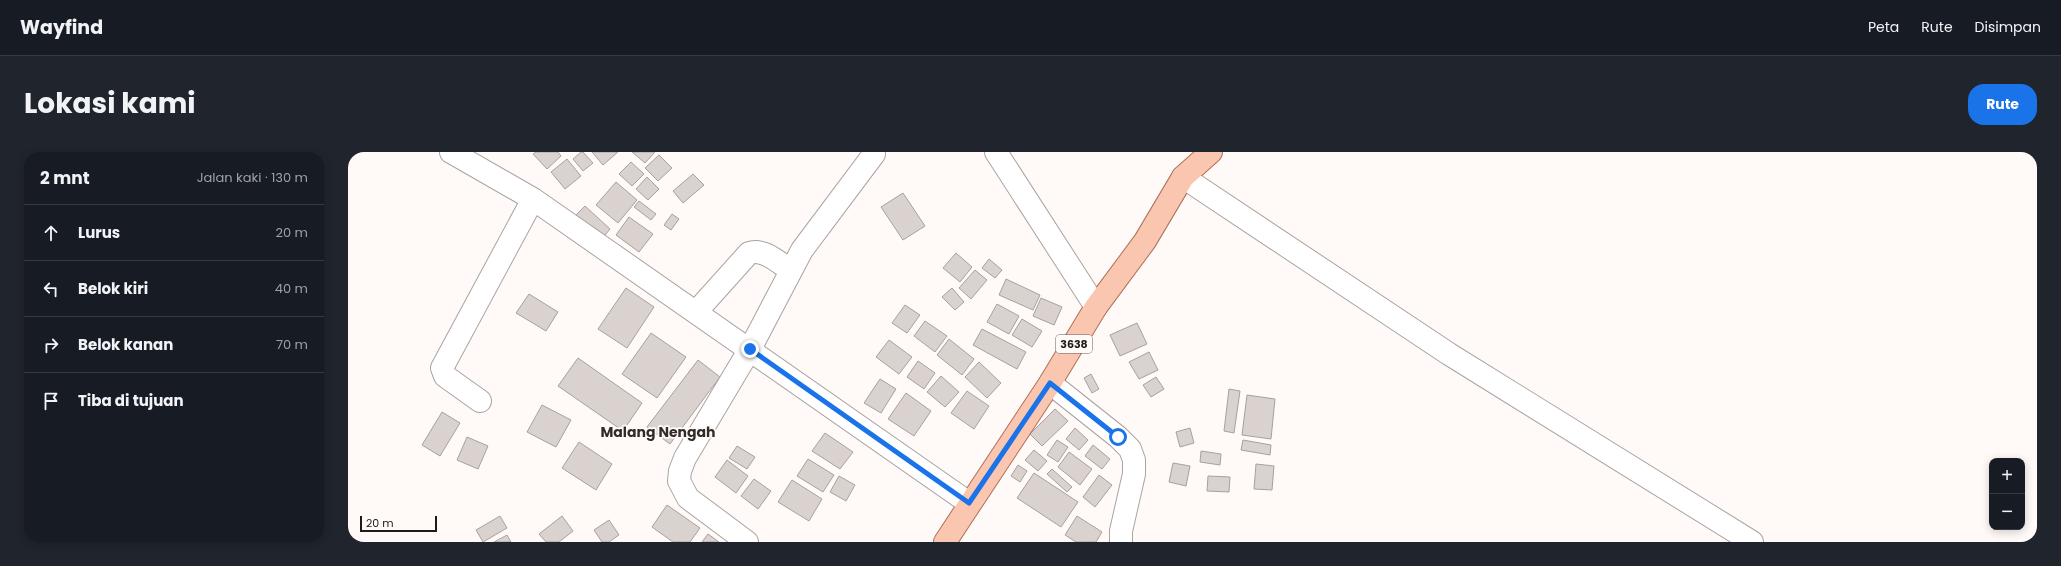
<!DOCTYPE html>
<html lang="id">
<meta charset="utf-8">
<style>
:root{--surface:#171b24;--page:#20242c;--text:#f1f3f6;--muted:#9ea1a6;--line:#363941;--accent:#1a73e8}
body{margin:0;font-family:Poppins,sans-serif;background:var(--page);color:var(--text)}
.controls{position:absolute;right:12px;bottom:12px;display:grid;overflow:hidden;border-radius:8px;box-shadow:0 2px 10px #0003}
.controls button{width:36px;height:36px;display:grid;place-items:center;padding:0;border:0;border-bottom:1px solid var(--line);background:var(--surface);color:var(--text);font:20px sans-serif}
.scale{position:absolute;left:12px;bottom:10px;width:77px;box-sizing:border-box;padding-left:4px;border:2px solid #1d1a19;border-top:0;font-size:11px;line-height:14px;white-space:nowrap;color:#1d1a19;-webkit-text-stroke:3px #fffaf8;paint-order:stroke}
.stop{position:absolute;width:12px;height:12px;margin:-9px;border:3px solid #1a73e8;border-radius:50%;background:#fff}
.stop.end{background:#1a73e8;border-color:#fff;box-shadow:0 1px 4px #0008}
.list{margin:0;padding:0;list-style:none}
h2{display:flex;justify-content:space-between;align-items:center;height:52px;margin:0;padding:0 16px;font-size:17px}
h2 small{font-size:13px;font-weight:400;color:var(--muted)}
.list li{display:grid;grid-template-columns:26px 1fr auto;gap:12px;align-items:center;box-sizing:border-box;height:56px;padding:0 16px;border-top:1px solid var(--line)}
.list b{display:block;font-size:15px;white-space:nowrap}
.list em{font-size:13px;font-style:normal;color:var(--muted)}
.icon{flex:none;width:22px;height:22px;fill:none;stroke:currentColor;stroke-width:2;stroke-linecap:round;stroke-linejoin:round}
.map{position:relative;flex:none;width:1689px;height:390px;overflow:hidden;border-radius:16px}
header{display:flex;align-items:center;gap:24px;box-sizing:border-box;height:56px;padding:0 20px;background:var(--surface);border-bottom:1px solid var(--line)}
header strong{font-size:19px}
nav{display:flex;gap:22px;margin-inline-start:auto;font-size:14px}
.intro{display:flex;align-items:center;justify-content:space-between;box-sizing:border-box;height:96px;padding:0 24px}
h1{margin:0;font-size:28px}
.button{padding:10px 18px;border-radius:16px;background:var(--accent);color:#fff;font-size:14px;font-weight:700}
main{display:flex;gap:24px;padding:0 24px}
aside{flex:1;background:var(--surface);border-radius:16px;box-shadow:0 2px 10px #0003}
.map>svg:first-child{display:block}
.building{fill:#d9d2cf;stroke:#a7a09e}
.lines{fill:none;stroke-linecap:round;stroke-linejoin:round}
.minor-casing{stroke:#aaa3a1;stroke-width:24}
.major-casing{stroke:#ab7159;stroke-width:24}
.minor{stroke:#fff;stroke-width:22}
.major{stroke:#fac6b0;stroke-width:22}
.route{stroke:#1a73e8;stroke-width:5}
.labels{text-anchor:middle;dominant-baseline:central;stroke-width:3.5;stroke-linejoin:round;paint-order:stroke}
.shield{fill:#fffaf8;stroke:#615d5c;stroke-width:1}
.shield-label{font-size:11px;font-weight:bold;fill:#1d1a19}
.quarter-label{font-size:14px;font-weight:bold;fill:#312c29;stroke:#fffaf8}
</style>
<header>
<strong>Wayfind</strong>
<nav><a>Peta</a><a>Rute</a><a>Disimpan</a></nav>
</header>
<div class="intro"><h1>Lokasi kami</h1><a class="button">Rute</a></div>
<main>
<aside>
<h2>2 mnt<small>Jalan kaki · 130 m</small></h2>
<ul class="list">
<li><svg class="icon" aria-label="ahead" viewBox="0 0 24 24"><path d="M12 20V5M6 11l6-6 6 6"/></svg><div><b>Lurus</b></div><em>20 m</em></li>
<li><svg class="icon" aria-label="left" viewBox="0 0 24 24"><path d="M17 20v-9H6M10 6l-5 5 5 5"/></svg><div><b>Belok kiri</b></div><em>40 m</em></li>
<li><svg class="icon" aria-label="right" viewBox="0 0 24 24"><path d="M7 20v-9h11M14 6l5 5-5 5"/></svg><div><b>Belok kanan</b></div><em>70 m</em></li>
<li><svg class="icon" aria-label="arrive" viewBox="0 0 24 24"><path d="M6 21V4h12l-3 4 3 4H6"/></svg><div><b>Tiba di tujuan</b></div></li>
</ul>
</aside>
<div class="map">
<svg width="1689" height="390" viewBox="0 0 1689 390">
<rect width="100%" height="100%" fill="#fffaf8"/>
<path class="building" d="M 188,0 L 210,0 L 213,4 L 199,17 L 185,2 Z
M 233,0 L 235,0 L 245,11 L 235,19 L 225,7 Z
M 244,0 L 270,0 L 255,13 Z
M 284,0 L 307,0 L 297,11 Z
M 311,3 L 324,16 L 310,29 L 297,16 Z
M 219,7 L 233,24 L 217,37 L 203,20 Z
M 283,10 L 296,22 L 284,34 L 271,22 Z
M 345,22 L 356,33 L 335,51 L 325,39 Z
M 299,25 L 311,37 L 300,48 L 288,37 Z
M 268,30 L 289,48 L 270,71 L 248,53 Z
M 555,41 L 577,74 L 555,88 L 533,55 Z
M 291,49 L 308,62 L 303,68 L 286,55 Z
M 237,54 L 262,77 L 253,88 L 226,65 Z
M 324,62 L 331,67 L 323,78 L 316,73 Z
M 281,65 L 305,82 L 291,100 L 268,83 Z
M 608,101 L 624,115 L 612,130 L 595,116 Z
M 641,107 L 654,118 L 647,126 L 634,116 Z
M 627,118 L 639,128 L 623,147 L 611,136 Z
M 658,127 L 692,143 L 685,158 L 651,143 Z
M 278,136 L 306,155 L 279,196 L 250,177 Z
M 604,136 L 616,150 L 607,158 L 594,145 Z
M 181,142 L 210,160 L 198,179 L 168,161 Z
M 693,146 L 714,155 L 706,173 L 685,164 Z
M 649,152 L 671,164 L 661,182 L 639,170 Z
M 557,153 L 572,163 L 559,181 L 544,171 Z
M 674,167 L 694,179 L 684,195 L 664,183 Z
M 577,169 L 599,184 L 587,200 L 566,184 Z
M 789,171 L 799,192 L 772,204 L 762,183 Z
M 634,177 L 678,200 L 669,217 L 625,193 Z
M 303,181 L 338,205 L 309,246 L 274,222 Z
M 601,187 L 626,207 L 614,223 L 589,203 Z
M 541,188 L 564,205 L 551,222 L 528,205 Z
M 801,200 L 810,218 L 791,227 L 781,210 Z
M 230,206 L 294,251 L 275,279 L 210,234 Z
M 350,208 L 372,225 L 322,292 L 299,275 Z
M 570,209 L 587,221 L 576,237 L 559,225 Z
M 631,210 L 653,231 L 639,246 L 617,225 Z
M 743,222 L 751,237 L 744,241 L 736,226 Z
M 593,224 L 611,240 L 597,255 L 579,240 Z
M 808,225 L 816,237 L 803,245 L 795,233 Z
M 532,227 L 548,237 L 533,261 L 516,251 Z
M 881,237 L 892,239 L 886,281 L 876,279 Z
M 619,239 L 641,254 L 626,277 L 603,261 Z
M 558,241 L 583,259 L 566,284 L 540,267 Z
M 899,243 L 927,247 L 923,287 L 894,283 Z
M 194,253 L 223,268 L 208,295 L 179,280 Z
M 707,257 L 720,269 L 694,294 L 682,282 Z
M 94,260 L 112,271 L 92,304 L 74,293 Z
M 727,276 L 740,288 L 731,298 L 718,287 Z
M 842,276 L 846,291 L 832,295 L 828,280 Z
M 477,281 L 505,300 L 492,317 L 464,299 Z
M 119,285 L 140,294 L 130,317 L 109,308 Z
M 709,288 L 720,295 L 710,310 L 699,303 Z
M 895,288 L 923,293 L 922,303 L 893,298 Z
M 231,290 L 264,312 L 248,338 L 214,316 Z
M 745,293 L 762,307 L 754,317 L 737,304 Z
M 389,294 L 407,305 L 399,317 L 381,306 Z
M 686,298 L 699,309 L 690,319 L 677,308 Z
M 853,299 L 873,302 L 872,313 L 852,310 Z
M 721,300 L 744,317 L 732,333 L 710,315 Z
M 460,307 L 486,323 L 475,340 L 449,324 Z
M 379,308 L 400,324 L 388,341 L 367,325 Z
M 825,311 L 842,314 L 838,334 L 821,330 Z
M 908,312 L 926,314 L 924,338 L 906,337 Z
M 670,313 L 679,319 L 672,330 L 663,324 Z
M 704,317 L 724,335 L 719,340 L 699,322 Z
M 686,321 L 730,350 L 713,375 L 669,346 Z
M 751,323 L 764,333 L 747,355 L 735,345 Z
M 491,324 L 507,333 L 498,349 L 482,340 Z
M 860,324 L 882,325 L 881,340 L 859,339 Z
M 406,327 L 423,339 L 410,357 L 393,344 Z
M 444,328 L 474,347 L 461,369 L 430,350 Z
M 319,353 L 352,376 L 342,390 L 325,390 L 304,375 Z
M 152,364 L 159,376 L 135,390 L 128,378 Z
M 214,364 L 225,379 L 211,390 L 198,390 L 191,382 Z
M 729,364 L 754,380 L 748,390 L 728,390 L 717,383 Z
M 261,368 L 271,383 L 261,390 L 254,390 L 246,378 Z
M 360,382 L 371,390 L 354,390 Z
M 159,383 L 163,390 L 146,390 Z"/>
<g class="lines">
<g class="minor-casing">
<path id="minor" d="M 103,0 L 185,47 L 621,351
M 648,0 L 748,155
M 835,25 L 1101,202 L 1404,390
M 348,160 L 401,101 C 415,96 430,110 442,118
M 702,231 L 770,285 L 782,297 L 786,308 L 786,322 L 773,379 L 773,390
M 132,249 L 97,224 L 94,216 L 185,47
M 399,390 L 340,346 L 331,329 L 332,319 L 337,306 L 402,197 L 454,98 L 526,2"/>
</g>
<g class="major-casing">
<path id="major" d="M 597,390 L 702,231 L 748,155 L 797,89 L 835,25 L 863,0"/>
</g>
<use href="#minor" class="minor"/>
<use href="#major" class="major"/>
</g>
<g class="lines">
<path class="route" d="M 402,197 L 621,351 L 702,231 L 770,285"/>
</g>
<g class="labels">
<rect class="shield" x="708" y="183" width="36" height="18" rx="3"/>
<g class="shield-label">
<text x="726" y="192">3638</text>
</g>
<g class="quarter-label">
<text x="310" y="280">Malang Nengah</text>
</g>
</g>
</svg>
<div class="controls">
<button>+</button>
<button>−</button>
</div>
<div class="scale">20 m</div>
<div class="stop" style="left:770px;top:285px"></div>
<div class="stop end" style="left:402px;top:197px"></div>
</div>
</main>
